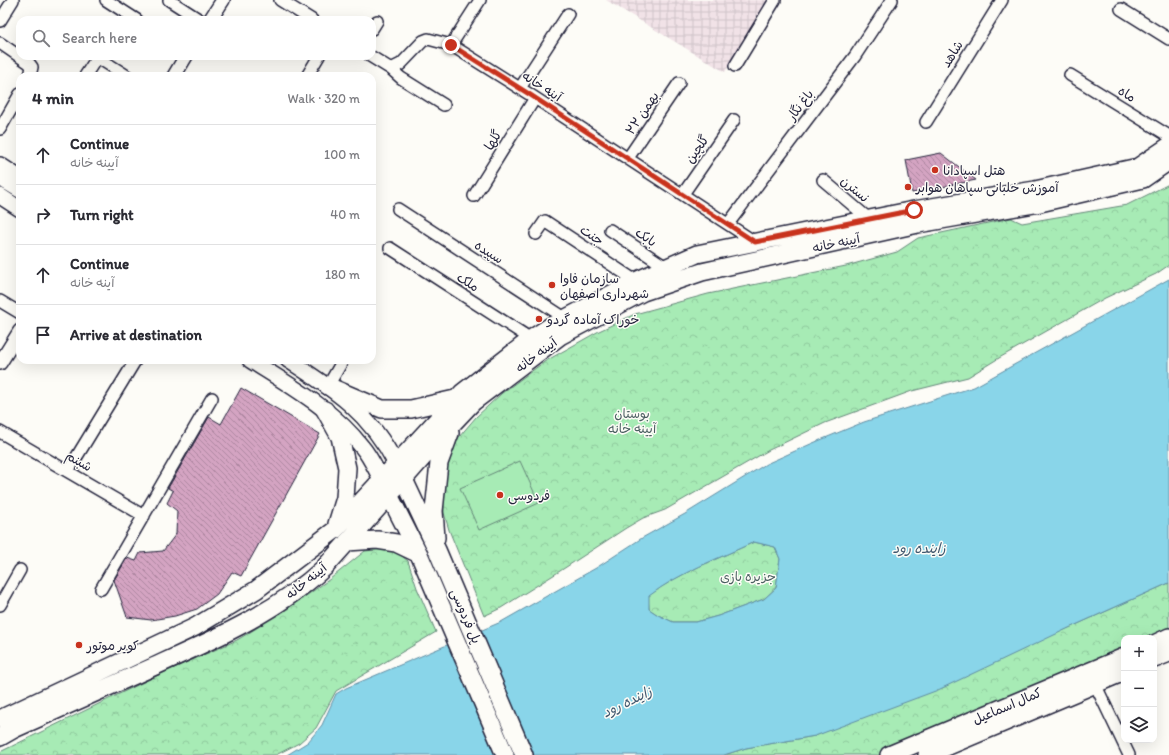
<!DOCTYPE html>
<meta charset="utf-8">
<style>
:root{--surface:#fff;--page:#f7f7f7;--text:#2b2b33;--muted:#7c7c81;--line:#e1e1e2}
body{margin:0;font-family:Itim,"Playpen Sans Arabic",sans-serif;background:var(--page);color:var(--text)}
.controls{position:absolute;right:12px;bottom:12px;display:grid;overflow:hidden;border-radius:8px;box-shadow:0 4px 16px #0002}
.controls button{width:36px;height:36px;display:grid;place-items:center;padding:0;border:0;border-bottom:1px solid var(--line);background:var(--surface);color:var(--text);font:20px sans-serif}
.stop{position:absolute;width:12px;height:12px;margin:-9px;border:3px solid #c8321e;border-radius:50%;background:#fff}
.stop.end{background:#c8321e;border-color:#fff;box-shadow:0 1px 4px #0008}
.list{margin:0;padding:0;list-style:none}
h2{display:flex;justify-content:space-between;align-items:center;height:52px;margin:0;padding:0 16px;font-size:17px}
h2 small{font-size:13px;font-weight:400;color:var(--muted)}
.list li{display:grid;grid-template-columns:26px 1fr auto;gap:12px;align-items:center;box-sizing:border-box;height:60px;padding:0 16px;border-top:1px solid var(--line)}
.list b{display:block;font-size:15px;white-space:nowrap}
.list p{margin:0;font-size:13px;white-space:nowrap;color:var(--muted)}
.list em{font-size:13px;font-style:normal;color:var(--muted)}
.icon{flex:none;width:22px;height:22px;fill:none;stroke:currentColor;stroke-width:2;stroke-linecap:round;stroke-linejoin:round}
.map{position:relative;flex:none;width:1169px;height:755px;overflow:hidden}
.search{position:absolute;background:var(--surface);box-shadow:0 4px 16px #0002;left:16px;top:16px;width:360px;height:44px;display:flex;align-items:center;gap:10px;box-sizing:border-box;padding:0 14px;border-radius:12px;color:var(--muted);font-size:15px}
.panel{position:absolute;background:var(--surface);box-shadow:0 4px 16px #0002;left:16px;top:72px;width:360px;height:292px;border-radius:12px}
.map>svg:first-child{display:block}
.industrial{fill:url(#industrial-grid)}
.park{fill:url(#park-crowns);stroke:#648678}
.pitch{fill:#a7ebb5;stroke:#648678}
.water{fill:#89d5e9;stroke:#608da3;fill-rule:evenodd}
.building{fill:url(#building-back-hatch);stroke:#22223b}
.lines{fill:none;stroke-linecap:round;stroke-linejoin:round}
.minor-casing{stroke:#22223b;stroke-width:14}
.tertiary-casing{stroke:#22223b;stroke-width:16}
.secondary-casing{stroke:#22223b;stroke-width:18}
.primary-casing{stroke:#22223b;stroke-width:20}
.minor{stroke:#fdfcf7;stroke-width:11}
.tertiary{stroke:#fdfcf7;stroke-width:13}
.secondary{stroke:#fdfcf7;stroke-width:15}
.primary{stroke:#fdfcf7;stroke-width:17}
.route{stroke:#c8321e;stroke-width:5}
.poi-dot{fill:#c8321e;stroke:#fdfcf7;stroke-width:1.5}
.labels{text-anchor:middle;dominant-baseline:central;stroke-width:3;stroke-linejoin:round;paint-order:stroke}
.street-label{font-size:13px;fill:#22223b;stroke:#fdfcf7}
.poi-label{font-size:13px;fill:#22223b;stroke:#fdfcf7;text-anchor:start}
.park-label{font-size:13px;fill:#4a5e60;stroke:#fdfcf7}
.water-label{font-size:14px;font-style:italic;fill:#41586f;stroke:#fdfcf7}
</style>
<div class="map">
<svg width="1169" height="755" viewBox="0 0 1169 755">
<defs>
<pattern id="industrial-grid" width="8" height="8" patternUnits="userSpaceOnUse"><rect width="8" height="8" fill="#f1e2e7"/><path d="M0 4h8M4 0v8" fill="none" stroke="#cec2c7"/></pattern>
<pattern id="park-crowns" width="20" height="18" patternUnits="userSpaceOnUse"><rect width="20" height="18" fill="#a7ebb5"/><path d="M2 6a3 3 0 1 1 6 0M12 15a3 3 0 1 1 6 0" fill="none" stroke="#8fc99d"/></pattern>
<pattern id="building-back-hatch" width="6" height="6" patternUnits="userSpaceOnUse"><rect width="6" height="6" fill="#d4a4c2"/><path d="M-1 5l2 2M0 0l6 6M5-1l2 2" fill="none" stroke="#ac859f"/></pattern>
</defs>
<rect width="100%" height="100%" fill="#fdfcf7"/>
<filter id="ink" filterUnits="userSpaceOnUse"><feTurbulence type="fractalNoise" baseFrequency=".025" numOctaves="2"/><feDisplacementMap in="SourceGraphic" scale="8" xChannelSelector="R" yChannelSelector="G"/><feConvolveMatrix kernelMatrix="1 2 1 2 8 2 1 2 1" color-interpolation-filters="sRGB"/></filter>
<g filter="url(#ink)">
<path class="industrial" d="M 606,0 L 768,0 L 725,72 Z"/>
<path class="park" d="M 1169,184 L 1169,265 L 1156,274 L 1105,298 L 999,358 L 968,377 L 912,391 L 825,423 L 769,450 L 665,510 L 643,518 L 626,528 L 560,571 L 501,608 L 484,616 L 449,530 L 444,513 L 443,488 L 449,456 L 459,437 L 476,417 L 502,393 L 544,362 L 599,331 L 635,314 L 708,294 L 846,266 L 897,252 L 918,238 L 1011,218 L 1022,223 L 1127,205 Z
M 754,542 L 775,547 L 780,559 L 776,588 L 764,599 L 718,616 L 696,622 L 673,622 L 658,615 L 649,609 L 648,596 C 680,572 718,559 754,542 Z
M 384,549 L 397,552 L 408,561 L 417,588 L 436,632 L 336,691 L 316,728 L 299,743 L 276,755 L 0,755 L 0,752 L 154,677 L 237,640 L 283,612 L 330,579 L 365,551 Z
M 1169,583 L 1169,634 L 1154,638 L 1124,638 L 1124,653 L 883,755 L 724,755 L 746,748 L 815,736 L 1071,627 Z"/>
<path class="pitch" d="M 520,461 L 539,503 L 479,530 L 460,488 Z"/>
<path class="water" d="M 1169,279 L 1169,583 L 1071,627 L 938,690 L 815,736 L 746,748 L 724,755 L 287,755 L 308,742 L 322,725 L 336,694 L 346,688 L 501,622 L 596,568 L 642,538 L 685,514 L 766,464 L 813,443 L 864,422 L 974,387 ZM 754,542 L 775,547 L 780,559 L 776,588 L 764,599 L 718,616 L 696,622 L 673,622 L 658,615 L 649,609 L 649,596 C 680,572 718,559 754,542 Z"/>
<path class="building" d="M 941,153 L 976,180 L 912,193 L 906,160 Z
M 241,388 L 320,434 L 241,576 L 232,572 L 217,594 L 197,609 L 175,616 L 151,620 L 127,617 L 114,580 L 127,558 L 136,561 L 140,553 L 163,551 L 176,534 L 177,511 L 167,503 L 173,491 L 168,488 L 209,417 L 221,424 Z"/>
<g class="lines">
<g class="minor-casing">
<path id="minor" d="M 106,0 L 137,20
M 169,0 L 200,20
M 280,0 L 312,20
M 1121,9 L 1169,39
M 0,21 L 13,0
M 372,29 L 377,21
M 0,43 L 29,63 L 32,67 L 30,76
M 451,45 L 480,0
M 370,56 L 391,69 L 401,64 L 423,41 L 428,39 L 451,45 L 529,94 L 755,242
M 97,57 L 127,76
M 735,66 L 775,0
M 391,69 L 401,78 L 444,105
M 1070,75 L 1169,136
M 85,76 L 98,56
M 307,76 L 319,56
M 520,88 L 568,14
M 926,122 L 1002,0
M 0,129 L 20,94
M 628,158 L 679,83
M 823,180 L 869,219
M 683,194 L 734,120
M 474,196 L 535,98
M 398,209 L 565,318
M 728,224 L 855,56 L 892,0
M 610,230 L 666,267
M 536,234 L 545,221 L 636,281
M 390,248 L 531,339
M 0,301 L 20,313
M 328,386 L 343,360
M 0,432 L 144,516
M 68,471 L 135,361
M 101,589 L 212,398
M 0,605 L 20,570
M 1095,684 L 1129,755"/>
</g>
<g class="tertiary-casing">
<path id="tertiary" d="M 210,20 L 223,0
M 174,76 L 186,56
M 0,164 L 20,177
M 0,363 L 20,331"/>
</g>
<g class="secondary-casing">
<path id="secondary" d="M 0,178 L 20,190
M 0,196 L 20,209
M 250,360 C 289,385 334,410 362,447 C 370,456 375,468 381,479
M 288,360 C 335,390 370,413 396,464"/>
</g>
<g class="primary-casing">
<path id="primary" d="M 328,386 L 382,409 L 411,409 L 455,399
M 325,410 L 340,437 L 347,468 L 345,498 L 337,524
M 400,471 L 437,550 L 524,755
M 385,487 L 419,554 L 505,755
M 436,538 L 434,511 L 439,463 L 450,433
M 347,542 L 377,540 L 396,543 L 419,554
M 1154,644 L 1169,637
M 1154,659 L 1169,653
M 0,719 L 195,627 L 256,590 L 335,530 L 462,393 L 531,339 L 551,326 L 638,280 L 697,254 L 914,210 L 1035,190 L 1138,167 L 1169,146
M 0,737 L 14,729 C 61,708 108,687 155,666 C 215,639 275,613 324,568 L 404,479 L 454,422 L 473,402 L 560,336 L 643,292 L 702,272 L 918,224 L 1040,203 L 1143,179 L 1169,161
M 889,755 L 1124,657
M 927,755 L 1124,672"/>
</g>
<use href="#minor" class="minor"/>
<use href="#tertiary" class="tertiary"/>
<use href="#secondary" class="secondary"/>
<use href="#primary" class="primary"/>
</g>
</g>
<g class="lines" filter="url(#ink)">
<path class="route" d="M 451,45 L 529,94 L 755,242 L 914,210"/>
</g>
<g class="poi-dot">
<circle cx="935" cy="170" r="4"/>
<circle cx="908" cy="187" r="4"/>
<circle cx="552" cy="285" r="4"/>
<circle cx="539" cy="319" r="4"/>
<circle cx="500" cy="495" r="4"/>
<circle cx="79" cy="645" r="4"/>
</g>
<g class="labels">
<g class="street-label">
<text transform="translate(952 54) rotate(-58)">شاهد</text>
<text transform="translate(542 86) rotate(33)">آینه خانه</text>
<text transform="translate(1127 94) rotate(32)">ماه</text>
<text transform="translate(800 105) rotate(-53)">باغ نگار</text>
<text transform="translate(642 113) rotate(-56)">۲۲ بهمن</text>
<text transform="translate(493 140) rotate(-58)">گلها</text>
<text transform="translate(697 149) rotate(-55)">گلچین</text>
<text transform="translate(855 189) rotate(40)">نسترن</text>
<text transform="translate(592 235) rotate(34)">جنت</text>
<text transform="translate(646 237) rotate(34)">بابک</text>
<text transform="translate(836 243) rotate(-12)">آیینه خانه</text>
<text transform="translate(489 252) rotate(33)">سپیده</text>
<text transform="translate(468 282) rotate(33)">ملک</text>
<text transform="translate(536 355) rotate(-37)">آیینه خانه</text>
<text transform="translate(79 461) rotate(30)">شبنم</text>
<text transform="translate(306 581) rotate(-39)">آیینه خانه</text>
<text transform="translate(466 616) rotate(67)">پل فردوسی</text>
<text transform="translate(1007 706) rotate(-23)">کمال اسماعیل</text>
</g>
<g class="poi-label">
<text x="943" y="170">هتل اسپادانا</text>
<text x="916" y="187">آموزش خلبانی سپاهان هوابر</text>
<text x="560" y="278">سازمان فاوا<tspan x="560" dy="15">شهرداری اصفهان</tspan></text>
<text x="547" y="319">خوراک آماده گردو</text>
<text x="508" y="495">فردوسی</text>
<text x="87" y="645">کویر موتور</text>
</g>
<g class="park-label">
<text x="632" y="413">بوستان<tspan x="632" dy="15">آیینه خانه</tspan></text>
<text x="748" y="576">جزیره بازی</text>
</g>
<g class="water-label">
<text x="919" y="548">زاینده رود</text>
<text transform="translate(627 702) rotate(-26)">زاینده رود</text>
</g>
</g>
</svg>
<div class="controls">
<button>+</button>
<button>−</button>
<button><svg class="icon" aria-label="layers" viewBox="0 0 24 24"><path d="M12 4l9 5-9 5-9-5zM3 14l9 5 9-5"/></svg></button>
</div>
<div class="stop" style="left:914px;top:210px"></div>
<div class="stop end" style="left:451px;top:45px"></div>
<div class="search"><svg class="icon" aria-label="search" viewBox="0 0 24 24"><circle cx="10" cy="10" r="6"/><path d="M15 15l6 6"/></svg>Search here</div>
<section class="panel">
<h2>4 min<small>Walk · 320 m</small></h2>
<ul class="list">
<li><svg class="icon" aria-label="ahead" viewBox="0 0 24 24"><path d="M12 20V5M6 11l6-6 6 6"/></svg><div><b>Continue</b><p>آیینه خانه</p></div><em>100 m</em></li>
<li><svg class="icon" aria-label="right" viewBox="0 0 24 24"><path d="M7 20v-9h11M14 6l5 5-5 5"/></svg><div><b>Turn right</b></div><em>40 m</em></li>
<li><svg class="icon" aria-label="ahead" viewBox="0 0 24 24"><path d="M12 20V5M6 11l6-6 6 6"/></svg><div><b>Continue</b><p>آینه خانه</p></div><em>180 m</em></li>
<li><svg class="icon" aria-label="arrive" viewBox="0 0 24 24"><path d="M6 21V4h12l-3 4 3 4H6"/></svg><div><b>Arrive at destination</b></div></li>
</ul>
</section>
</div>
